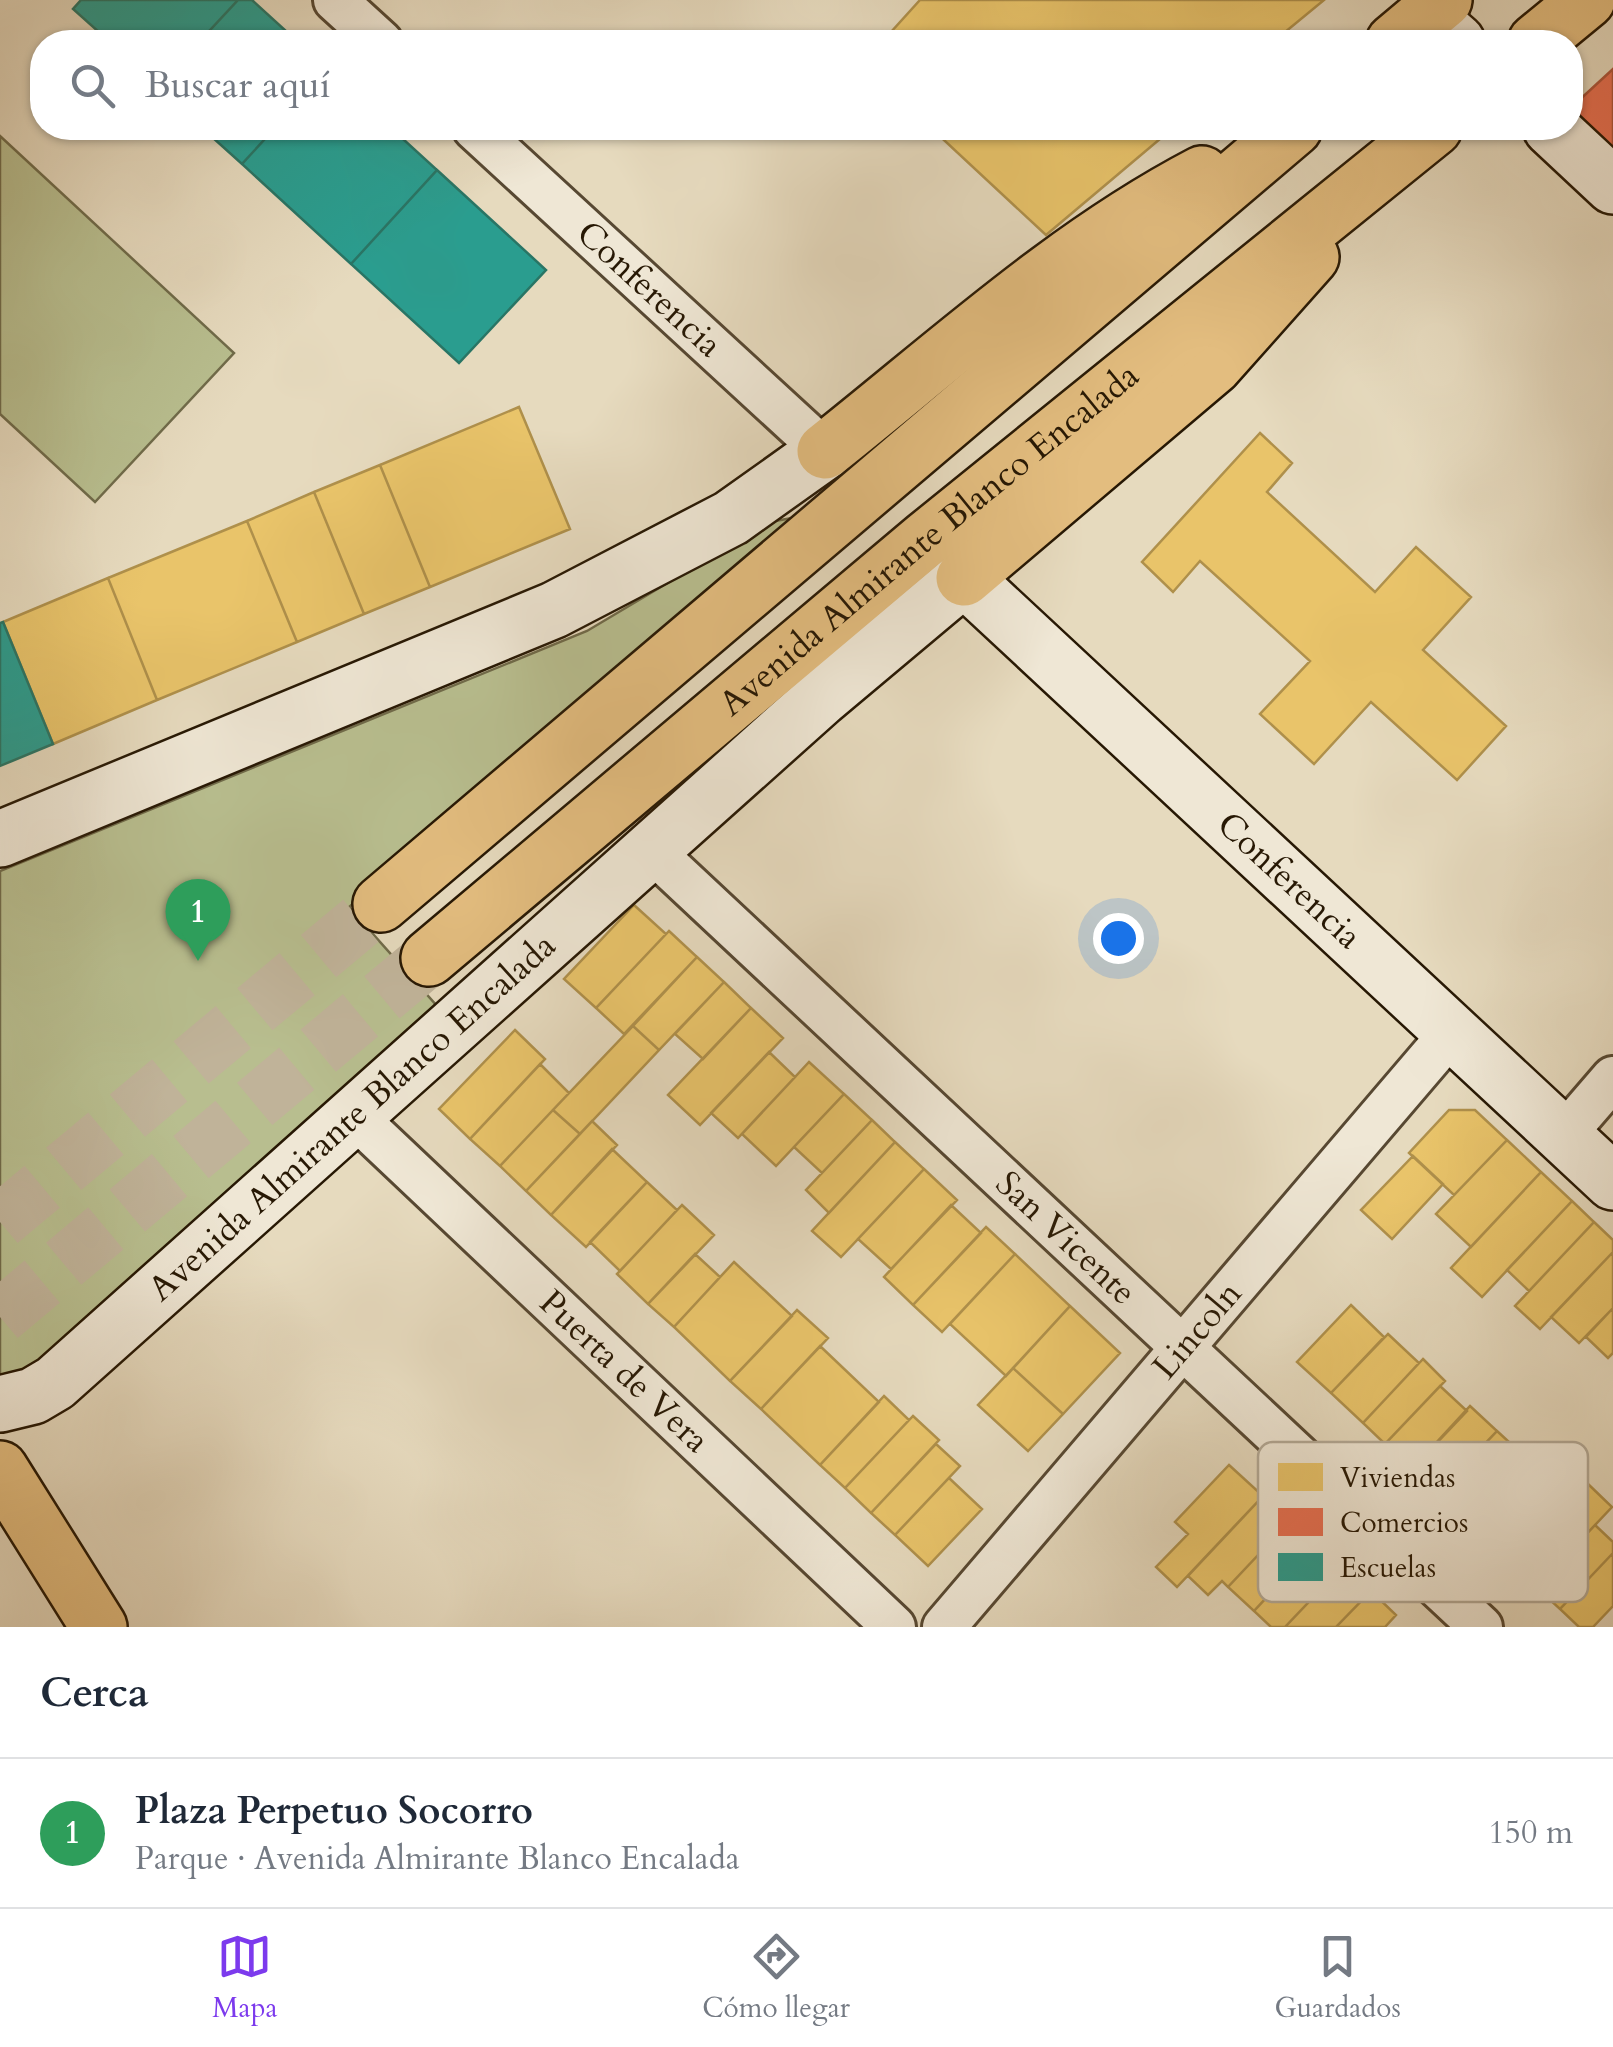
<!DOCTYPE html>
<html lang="es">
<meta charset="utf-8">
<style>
:root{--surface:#fff;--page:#f2f2f3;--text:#1f2937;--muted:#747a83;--line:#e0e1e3;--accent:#7c3aed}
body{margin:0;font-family:Cardo,serif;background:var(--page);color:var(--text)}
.you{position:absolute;left:1118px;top:938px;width:35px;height:35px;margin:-25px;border:8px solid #fff;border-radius:50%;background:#1a73e8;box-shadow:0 0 0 15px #1a73e833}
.badge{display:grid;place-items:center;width:65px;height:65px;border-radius:50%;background:var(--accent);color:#fff;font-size:32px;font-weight:700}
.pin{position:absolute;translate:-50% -82px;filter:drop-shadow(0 2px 5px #0008)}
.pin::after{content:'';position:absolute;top:52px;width:35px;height:30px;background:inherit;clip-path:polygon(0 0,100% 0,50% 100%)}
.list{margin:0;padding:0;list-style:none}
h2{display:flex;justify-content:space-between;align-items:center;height:130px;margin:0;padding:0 40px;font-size:42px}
h2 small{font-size:32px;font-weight:400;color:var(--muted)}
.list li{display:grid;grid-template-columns:65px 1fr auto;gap:30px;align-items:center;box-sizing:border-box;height:150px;padding:0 40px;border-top:2px solid var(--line)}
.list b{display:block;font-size:38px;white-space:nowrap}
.list p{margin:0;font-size:32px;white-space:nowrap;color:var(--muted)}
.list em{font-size:32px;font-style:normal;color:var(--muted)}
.icon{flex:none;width:55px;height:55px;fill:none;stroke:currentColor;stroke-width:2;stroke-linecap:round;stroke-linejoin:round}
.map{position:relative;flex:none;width:1613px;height:1627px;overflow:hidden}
.search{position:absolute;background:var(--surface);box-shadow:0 2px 8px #0004;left:30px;right:30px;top:30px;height:110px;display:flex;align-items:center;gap:25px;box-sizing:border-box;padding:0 35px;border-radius:40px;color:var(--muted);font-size:38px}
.sheet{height:280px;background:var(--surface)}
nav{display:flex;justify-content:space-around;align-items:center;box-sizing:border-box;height:140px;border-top:2px solid var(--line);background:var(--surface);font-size:28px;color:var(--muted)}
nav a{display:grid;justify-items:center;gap:5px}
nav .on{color:var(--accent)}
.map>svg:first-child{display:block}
.green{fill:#b8be8f;stroke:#706b4a;stroke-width:2.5}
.homes{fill:#e9c46a;stroke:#af904b;stroke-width:2.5}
.shops{fill:#e76f51;stroke:#ad553a;stroke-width:2.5}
.schools{fill:#2a9d8f;stroke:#297565;stroke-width:2.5}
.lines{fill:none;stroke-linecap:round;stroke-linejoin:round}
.primary-tunnel{stroke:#c0b399;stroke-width:55;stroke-dasharray:55 28;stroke-linecap:butt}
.street-casing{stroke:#574832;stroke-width:48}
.secondary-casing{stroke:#271804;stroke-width:60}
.primary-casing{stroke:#271804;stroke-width:60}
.street{stroke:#efe7d5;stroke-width:42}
.secondary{stroke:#efe7d5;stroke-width:55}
.primary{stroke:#e3bd7f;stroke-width:55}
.labels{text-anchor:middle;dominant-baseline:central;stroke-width:10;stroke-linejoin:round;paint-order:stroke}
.street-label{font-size:35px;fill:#271804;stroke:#efe7d5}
.key{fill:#efe7d5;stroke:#b3a996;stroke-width:2.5}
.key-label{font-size:28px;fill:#271804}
</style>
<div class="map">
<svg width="1613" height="1627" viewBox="0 0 1613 1627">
<rect width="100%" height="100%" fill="#e6dabe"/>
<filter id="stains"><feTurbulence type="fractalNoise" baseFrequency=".002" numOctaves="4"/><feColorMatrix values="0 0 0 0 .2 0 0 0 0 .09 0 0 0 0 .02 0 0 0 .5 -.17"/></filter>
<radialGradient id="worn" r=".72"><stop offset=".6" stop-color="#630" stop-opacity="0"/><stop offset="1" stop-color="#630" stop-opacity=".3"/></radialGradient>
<path class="green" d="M 0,136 L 234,353 L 95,502 L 0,414 Z
M 797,517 L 349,907 L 445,1015 L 33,1386 L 0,1389 L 0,871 L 587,631 L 770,522 Z"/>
<path class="homes" d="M 920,0 L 1324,0 L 1273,42 L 882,42 Z
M 931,128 L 1173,128 L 1046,235 Z
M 519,407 L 570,529 L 430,587 L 380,465 Z
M 1260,433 L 1292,463 L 1267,492 L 1375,592 L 1416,547 L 1471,597 L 1423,650 L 1506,726 L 1457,780 L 1371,702 L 1314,764 L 1260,714 L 1310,661 L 1200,561 L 1173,592 L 1142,562 Z
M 380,465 L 430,587 L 364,614 L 314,492 Z
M 314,492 L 364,614 L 297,642 L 247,521 Z
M 247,521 L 297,642 L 157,700 L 108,578 Z
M 108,578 L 157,700 L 53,744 L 3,622 Z
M 634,905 L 666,934 L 596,1008 L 564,979 Z
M 669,931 L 697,957 L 624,1034 L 596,1008 Z
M 697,957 L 724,982 L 659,1050 L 633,1026 Z
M 724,982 L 751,1008 L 703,1059 L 675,1034 Z
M 751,1008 L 783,1038 L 700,1125 L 668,1095 Z
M 633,1026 L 659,1050 L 580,1134 L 553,1110 Z
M 515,1030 L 545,1059 L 470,1139 L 439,1109 Z
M 769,1052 L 795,1077 L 738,1138 L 711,1113 Z
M 809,1062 L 844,1094 L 776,1166 L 742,1134 Z
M 540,1064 L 569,1093 L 500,1166 L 470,1139 Z
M 844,1094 L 872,1120 L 822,1173 L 794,1147 Z
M 553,1110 L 580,1134 L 526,1191 L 500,1166 Z
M 1449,1110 L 1475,1110 L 1507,1140 L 1454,1195 L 1409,1153 Z
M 872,1120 L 895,1142 L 829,1213 L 806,1190 Z
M 592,1121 L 617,1145 L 551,1215 L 526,1191 Z
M 1507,1140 L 1541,1172 L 1471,1247 L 1436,1214 Z
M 895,1142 L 924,1169 L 841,1257 L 812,1231 Z
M 612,1149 L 647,1182 L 586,1247 L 551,1215 Z
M 1413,1156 L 1443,1184 L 1392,1239 L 1361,1210 Z
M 924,1169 L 957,1200 L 891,1269 L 858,1239 Z
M 1541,1172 L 1572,1201 L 1482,1297 L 1451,1268 Z
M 647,1182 L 677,1210 L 620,1271 L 590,1242 Z
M 1572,1201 L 1594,1222 L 1529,1291 L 1507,1270 Z
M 682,1205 L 714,1235 L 648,1304 L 617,1274 Z
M 951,1205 L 981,1233 L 913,1305 L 884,1277 Z
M 1594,1222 L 1613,1240 L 1613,1252 L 1540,1329 L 1515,1306 Z
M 986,1227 L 1015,1254 L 942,1332 L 913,1305 Z
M 1613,1252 L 1613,1308 L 1579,1343 L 1551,1317 Z
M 695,1254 L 720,1277 L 674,1327 L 648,1304 Z
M 1015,1254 L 1070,1306 L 1006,1376 L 950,1324 Z
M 734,1262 L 792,1316 L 730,1381 L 674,1327 Z
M 1351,1305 L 1384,1337 L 1331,1393 L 1297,1362 Z
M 1070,1306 L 1120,1353 L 1063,1414 L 1013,1368 Z
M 1613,1308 L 1613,1353 L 1608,1358 L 1586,1337 Z
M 797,1310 L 828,1338 L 761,1409 L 730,1381 Z
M 1388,1334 L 1419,1363 L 1363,1423 L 1331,1393 Z
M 820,1346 L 879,1402 L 820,1465 L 761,1409 Z
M 1423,1359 L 1445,1381 L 1385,1444 L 1363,1423 Z
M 1013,1368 L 1063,1414 L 1028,1451 L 978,1405 Z
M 1440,1386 L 1467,1411 L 1412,1469 L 1385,1444 Z
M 884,1396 L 909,1420 L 845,1488 L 820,1465 Z
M 1470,1406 L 1497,1431 L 1438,1493 L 1412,1469 Z
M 913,1416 L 939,1440 L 871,1513 L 845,1488 Z
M 1497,1431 L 1521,1453 L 1461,1516 L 1438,1493 Z
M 936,1444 L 960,1466 L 895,1535 L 871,1513 Z
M 1229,1465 L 1263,1496 L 1177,1587 L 1156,1567 L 1188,1534 L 1175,1522 Z
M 949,1478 L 982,1509 L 928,1566 L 895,1535 Z
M 1587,1483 L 1612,1507 L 1564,1558 L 1538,1534 Z
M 1266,1493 L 1293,1518 L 1228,1587 L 1222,1581 L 1208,1595 L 1188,1576 Z
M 1293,1518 L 1318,1542 L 1254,1611 L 1228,1587 Z
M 1595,1525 L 1613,1542 L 1613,1553 L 1560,1609 L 1536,1587 Z
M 1318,1542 L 1344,1565 L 1285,1627 L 1271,1627 L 1254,1611 Z
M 1613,1553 L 1613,1606 L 1593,1627 L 1579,1627 L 1560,1609 Z
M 1344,1565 L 1371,1591 L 1336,1627 L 1285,1627 Z
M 1371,1591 L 1396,1615 L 1385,1627 L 1336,1627 Z"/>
<path class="shops" d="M 1613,69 L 1613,150 L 1578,115 L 1575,104 Z"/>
<path class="schools" d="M 81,0 L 238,0 L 199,42 L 110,42 L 73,9 Z
M 238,0 L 252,0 L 298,42 L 199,42 Z
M 202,128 L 275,128 L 242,164 Z
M 275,128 L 391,128 L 437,170 L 351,264 L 242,164 Z
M 437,170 L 546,270 L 459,363 L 351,264 Z
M 3,622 L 53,744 L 0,766 L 0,623 Z"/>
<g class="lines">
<path class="primary-tunnel" d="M 0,1222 L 381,904
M 0,1317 L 429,958"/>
<g class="street-casing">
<g id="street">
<path d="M 335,0 L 381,42"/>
<path id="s1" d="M 474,128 L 825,451"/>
<path id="s2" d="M 651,850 L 1481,1627"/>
<path id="s3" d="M 354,1116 L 894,1627"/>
<path d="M 1563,1136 L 1613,1078"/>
<path id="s4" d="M 944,1627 L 1452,1032"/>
</g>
</g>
<g class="secondary-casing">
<g id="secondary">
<path d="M 1426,15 L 1457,42"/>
<path d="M 1551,128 L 1613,186"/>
<path d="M 0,839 L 554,610 L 731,518 L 825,451"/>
<path id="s5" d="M 0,1404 L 33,1396 L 55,1383 L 821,698 L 964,578 L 1613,1182"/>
</g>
</g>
<g class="primary-casing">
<g id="primary">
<path d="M 1394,42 L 1444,0"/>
<path d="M 1536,42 L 1587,0"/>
<path d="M 825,451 C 946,355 1064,246 1202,174"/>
<path d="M 964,578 L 1214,366 L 1311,257"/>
<path d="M 381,904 L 1294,128"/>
<path id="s6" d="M 429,958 L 926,539 L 1434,128"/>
<path d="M 0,1469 L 99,1627"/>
</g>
</g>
<use href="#street" class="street"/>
<use href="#secondary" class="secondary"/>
<use href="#primary" class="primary"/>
</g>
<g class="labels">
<g class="street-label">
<text stroke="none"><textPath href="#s1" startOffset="238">Conferencia</textPath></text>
<text stroke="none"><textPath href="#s6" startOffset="652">Avenida Almirante Blanco Encalada</textPath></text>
<text stroke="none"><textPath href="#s5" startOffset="1718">Conferencia</textPath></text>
<text stroke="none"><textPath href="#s5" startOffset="458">Avenida Almirante Blanco Encalada</textPath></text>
<text stroke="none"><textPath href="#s2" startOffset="568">San Vicente</textPath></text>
<text stroke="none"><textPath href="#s4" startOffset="390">Lincoln</textPath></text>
<text stroke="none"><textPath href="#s3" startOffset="372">Puerta de Vera</textPath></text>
</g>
</g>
<rect x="1258" y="1442" width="330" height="160" rx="15" class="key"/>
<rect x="1278" y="1463" width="45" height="28" fill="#e9c46a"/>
<rect x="1278" y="1508" width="45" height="28" fill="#e76f51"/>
<rect x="1278" y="1553" width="45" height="28" fill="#2a9d8f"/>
<g class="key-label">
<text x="1340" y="1487">Viviendas</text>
<text x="1340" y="1532">Comercios</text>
<text x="1340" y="1577">Escuelas</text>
</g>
<rect width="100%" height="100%" filter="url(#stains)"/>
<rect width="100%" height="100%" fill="url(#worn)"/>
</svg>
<div class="you"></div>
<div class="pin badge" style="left:198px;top:961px;background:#2e9e5b">1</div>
<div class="search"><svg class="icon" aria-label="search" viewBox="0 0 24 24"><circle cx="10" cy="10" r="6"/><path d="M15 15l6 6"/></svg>Buscar aquí</div>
</div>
<section class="sheet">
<h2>Cerca<small></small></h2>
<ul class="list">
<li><span class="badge" style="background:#2e9e5b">1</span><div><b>Plaza Perpetuo Socorro</b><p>Parque · Avenida Almirante Blanco Encalada</p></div><em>150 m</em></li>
</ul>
</section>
<nav>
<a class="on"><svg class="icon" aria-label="map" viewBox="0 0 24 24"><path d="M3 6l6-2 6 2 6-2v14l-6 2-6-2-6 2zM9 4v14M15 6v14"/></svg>Mapa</a>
<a><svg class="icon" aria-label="directions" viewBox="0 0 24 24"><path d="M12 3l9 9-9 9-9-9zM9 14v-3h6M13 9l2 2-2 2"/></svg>Cómo llegar</a>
<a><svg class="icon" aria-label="saved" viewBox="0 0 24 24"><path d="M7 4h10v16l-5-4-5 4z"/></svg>Guardados</a>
</nav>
